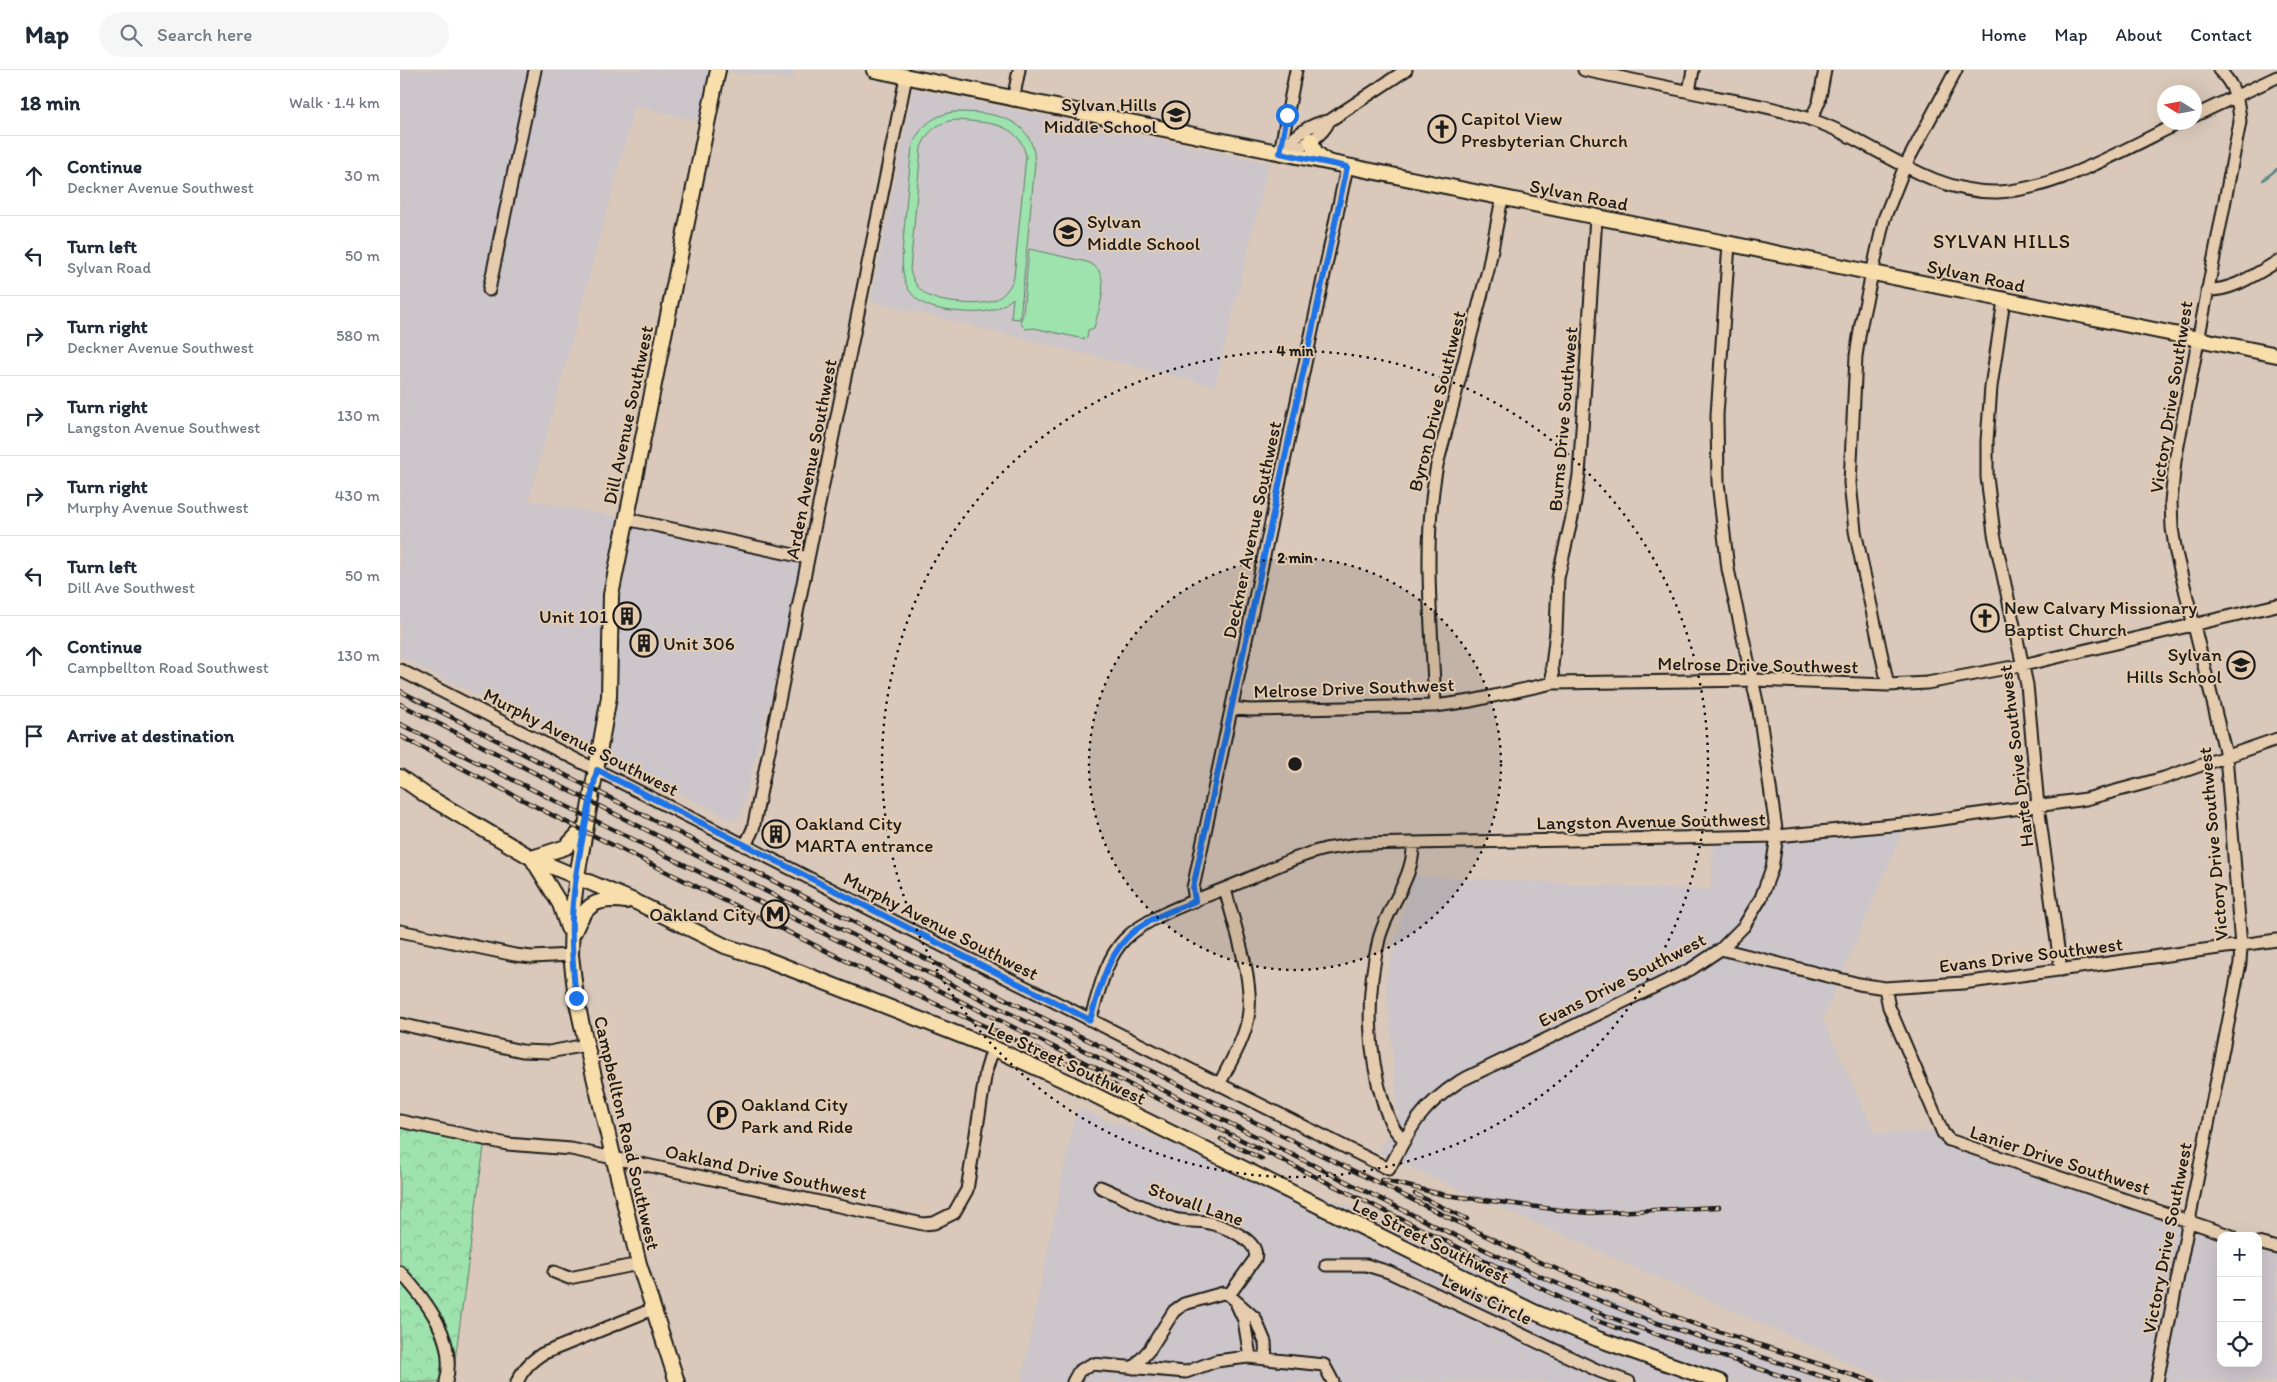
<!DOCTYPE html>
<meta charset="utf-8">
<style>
:root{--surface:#fff;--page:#f6f6f7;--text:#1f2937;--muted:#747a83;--line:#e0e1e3}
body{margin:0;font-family:Itim,sans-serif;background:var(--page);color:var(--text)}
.controls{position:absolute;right:15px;bottom:15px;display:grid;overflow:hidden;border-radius:10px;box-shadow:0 5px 20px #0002}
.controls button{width:45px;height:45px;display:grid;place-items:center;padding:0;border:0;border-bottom:1px solid var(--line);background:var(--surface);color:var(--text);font:25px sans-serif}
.compass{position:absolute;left:1757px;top:15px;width:45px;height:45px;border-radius:50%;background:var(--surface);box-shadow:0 5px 20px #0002;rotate:281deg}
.stop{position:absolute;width:15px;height:15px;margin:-11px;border:4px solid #1a73e8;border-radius:50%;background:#fff}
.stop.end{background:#1a73e8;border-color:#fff;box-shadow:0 1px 5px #0008}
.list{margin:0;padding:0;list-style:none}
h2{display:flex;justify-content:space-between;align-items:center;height:65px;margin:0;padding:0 20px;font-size:21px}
h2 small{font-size:16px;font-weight:400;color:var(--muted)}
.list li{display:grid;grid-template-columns:32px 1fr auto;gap:15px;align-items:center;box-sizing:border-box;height:80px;padding:0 20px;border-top:1px solid var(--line)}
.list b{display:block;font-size:19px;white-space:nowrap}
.list p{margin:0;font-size:16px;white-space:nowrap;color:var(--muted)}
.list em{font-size:16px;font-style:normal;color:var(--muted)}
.icon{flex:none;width:28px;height:28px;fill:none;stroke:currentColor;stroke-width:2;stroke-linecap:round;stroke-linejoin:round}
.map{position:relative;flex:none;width:1877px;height:1312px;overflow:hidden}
header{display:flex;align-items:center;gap:30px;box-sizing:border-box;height:70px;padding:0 25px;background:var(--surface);border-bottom:1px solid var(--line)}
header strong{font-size:24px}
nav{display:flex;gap:28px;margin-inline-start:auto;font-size:18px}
.search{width:350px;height:45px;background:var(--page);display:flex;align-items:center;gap:12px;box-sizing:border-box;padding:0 18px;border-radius:28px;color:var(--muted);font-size:19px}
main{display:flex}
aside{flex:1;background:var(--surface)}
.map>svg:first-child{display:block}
.built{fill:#ccc5c9}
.grass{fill:#9ee2ae;stroke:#5d7f65;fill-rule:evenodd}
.park{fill:url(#park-crowns);stroke:#5d7f65}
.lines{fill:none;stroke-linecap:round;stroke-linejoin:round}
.stream{stroke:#57888a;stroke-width:2.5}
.minor-casing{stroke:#1c1c1c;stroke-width:15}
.major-casing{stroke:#1c1c1c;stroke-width:18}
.minor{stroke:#e6ccae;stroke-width:11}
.major{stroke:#f8deab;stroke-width:14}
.rail-casing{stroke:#1c1c1c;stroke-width:4.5}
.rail{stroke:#e6ccae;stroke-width:2.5;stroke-dasharray:8;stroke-linecap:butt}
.route{stroke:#1a73e8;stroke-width:6}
.ring{fill:none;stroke:#1c1c1c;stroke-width:2.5;stroke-dasharray:2.5 5}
.labels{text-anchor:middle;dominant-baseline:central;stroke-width:4;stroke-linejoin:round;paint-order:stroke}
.poi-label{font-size:19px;fill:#1c1c1c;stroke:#e6ccae;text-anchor:start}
.street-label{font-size:19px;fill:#1c1c1c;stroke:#e6ccae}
.neighbourhood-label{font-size:20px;letter-spacing:1px;fill:#1c1c1c;stroke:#e6ccae}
.centre{fill:#1c1c1c;stroke:#e6ccae;stroke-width:2.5}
.ring-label{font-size:15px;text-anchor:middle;font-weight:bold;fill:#1c1c1c;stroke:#e6ccae;stroke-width:4;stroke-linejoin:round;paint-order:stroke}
</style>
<header>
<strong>Map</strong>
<div class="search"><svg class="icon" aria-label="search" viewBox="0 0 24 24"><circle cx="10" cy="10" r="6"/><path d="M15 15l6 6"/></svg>Search here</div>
<nav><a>Home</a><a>Map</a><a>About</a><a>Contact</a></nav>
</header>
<main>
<aside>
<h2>18 min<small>Walk · 1.4 km</small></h2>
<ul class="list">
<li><svg class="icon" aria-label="ahead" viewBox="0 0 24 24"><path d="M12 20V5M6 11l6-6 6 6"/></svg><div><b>Continue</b><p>Deckner Avenue Southwest</p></div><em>30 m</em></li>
<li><svg class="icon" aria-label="left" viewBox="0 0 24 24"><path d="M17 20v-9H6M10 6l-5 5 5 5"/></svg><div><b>Turn left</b><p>Sylvan Road</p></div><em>50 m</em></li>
<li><svg class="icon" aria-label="right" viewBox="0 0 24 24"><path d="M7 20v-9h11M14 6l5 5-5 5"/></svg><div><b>Turn right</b><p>Deckner Avenue Southwest</p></div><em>580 m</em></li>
<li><svg class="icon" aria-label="right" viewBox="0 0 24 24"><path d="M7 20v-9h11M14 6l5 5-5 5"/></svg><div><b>Turn right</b><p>Langston Avenue Southwest</p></div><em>130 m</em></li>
<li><svg class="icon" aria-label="right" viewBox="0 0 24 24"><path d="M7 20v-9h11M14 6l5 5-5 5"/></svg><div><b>Turn right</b><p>Murphy Avenue Southwest</p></div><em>430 m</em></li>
<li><svg class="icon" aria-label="left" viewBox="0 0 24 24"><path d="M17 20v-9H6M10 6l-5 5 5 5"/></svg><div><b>Turn left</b><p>Dill Ave Southwest</p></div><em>50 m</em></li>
<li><svg class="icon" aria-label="ahead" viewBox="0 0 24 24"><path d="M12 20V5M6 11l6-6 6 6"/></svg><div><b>Continue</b><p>Campbellton Road Southwest</p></div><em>130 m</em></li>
<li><svg class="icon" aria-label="arrive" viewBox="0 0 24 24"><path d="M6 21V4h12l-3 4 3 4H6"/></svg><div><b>Arrive at destination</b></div></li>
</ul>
</aside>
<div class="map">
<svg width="1877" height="1312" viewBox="0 0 1877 1312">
<defs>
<pattern id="park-crowns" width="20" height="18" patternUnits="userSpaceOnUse" patternTransform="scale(1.25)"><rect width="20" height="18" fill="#9ee2ae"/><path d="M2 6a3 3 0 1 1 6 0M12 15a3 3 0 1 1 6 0" fill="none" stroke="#88c195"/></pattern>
</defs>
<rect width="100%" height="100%" fill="#dac9ba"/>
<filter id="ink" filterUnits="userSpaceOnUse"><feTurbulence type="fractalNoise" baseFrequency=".02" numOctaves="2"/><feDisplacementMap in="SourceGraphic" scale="10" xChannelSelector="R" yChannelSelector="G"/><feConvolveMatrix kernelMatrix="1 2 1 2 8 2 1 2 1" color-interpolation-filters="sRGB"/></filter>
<g filter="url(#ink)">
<path class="built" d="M 0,0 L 394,0 L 392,10 L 317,1 L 306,53 L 235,36 L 129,430 L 408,483 L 340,747 L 333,750 L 0,587 Z
M 513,19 L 869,93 L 815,316 L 471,231 Z
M 1504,758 L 1423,949 L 1475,1063 L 1544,1061 L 1843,1166 L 1821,1166 L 1821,1293 L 1858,1293 L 1858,1171 L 1877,1173 L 1877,1312 L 1492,1312 L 978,1083 L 998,1044 L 986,909 L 1013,806 L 1310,820 L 1314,772 Z
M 676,1039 L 1444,1312 L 621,1312 Z"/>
<path class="grass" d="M 553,42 C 590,42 634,45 635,93 L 620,249 L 611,248 L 613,228 C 593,245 576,243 552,241 C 493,235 501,196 505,150 C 507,126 509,102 512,78 C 518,58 532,46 553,42 ZM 558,50 C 586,53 619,51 626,86 L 614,207 C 605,233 585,235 561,233 C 536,231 517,227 510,200 L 521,78 C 527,61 539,51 558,50 Z
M 629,179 L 687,192 C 714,201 699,238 694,258 L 688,260 L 687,268 L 684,269 L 634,258 L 626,259 L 620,253 L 623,244 Z"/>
<path class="park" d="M 0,1049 L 86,1062 L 52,1312 L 0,1312 Z"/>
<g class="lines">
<path class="stream" d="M 1863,110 L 1877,99"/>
<g class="minor-casing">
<path id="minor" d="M 1184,0 C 1226,9 1268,17 1310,26 C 1343,32 1377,38 1409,49 C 1474,70 1527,124 1598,122 C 1656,120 1729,77 1781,52
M 1289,21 L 1293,0
M 613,30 L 619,0
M 1794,46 L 1877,7
M 1411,50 L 1419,32 L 1425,0
M 880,82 L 896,0
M 879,83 C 893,68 908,53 929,51 L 1006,0
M 882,83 C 900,78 921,69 929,51
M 89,220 L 135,0
M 1807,220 C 1833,221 1855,204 1877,192
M 1604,230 L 1591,317 L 1587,371 L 1587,407 L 1594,464 L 1627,615 L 1638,736 L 1661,900
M 226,449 L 408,488
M 0,600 L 521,865 L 989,1099 C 1011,1057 1019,1038 1060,1011 L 1291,899 L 1321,879 L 1459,914 L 1485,918 L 1563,913 L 1877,870
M 1153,613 L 1152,596 L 1156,561 L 1158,508 L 1173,443 L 1179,405 L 1196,147
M 1488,615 L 1455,461 L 1450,413 L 1456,286 L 1461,254 L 1484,149 L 1505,96 L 1556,0
M 1035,636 C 1032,556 1022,474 1037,395 L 1088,200 L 1102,128
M 832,638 L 849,640 L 1035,636 L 1071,631 L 1153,613 L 1354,610 L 1488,615 L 1527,613 L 1623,595 L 1877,535
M 345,776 L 353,759 L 506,7
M 795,831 L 793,818 L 947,97
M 0,861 L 115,885 L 132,887 L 171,885
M 1321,879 L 1344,856 L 1361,828 L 1372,798 L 1377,766 L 1359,641 L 1328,499 L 1318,412 L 1317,345 L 1329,174
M 1485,918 L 1489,937 L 1543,1063 L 1549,1070 L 1832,1166
M 690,950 C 699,924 704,891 724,870 C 748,845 803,828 836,814 C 865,802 895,786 925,779 C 936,777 948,776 959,774 L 1377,766 L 1513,753 L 1686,729 L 1764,708 L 1877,669
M 0,954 L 122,981 L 149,982 L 186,975
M 819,1015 C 829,994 844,971 848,948 C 855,912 834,855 825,819
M 0,1051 L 107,1074 L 171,1079 L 523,1154 L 534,1153 L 554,1143 L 567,1120 L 586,1001 L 593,978
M 1005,1070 C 992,1060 989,1049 984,1035 C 967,982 966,923 979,869 C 987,837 1015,807 1013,773
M 700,1117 C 724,1127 749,1141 774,1149 C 784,1152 795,1150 805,1152 C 820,1155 861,1169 855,1189 L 829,1225
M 1858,1173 L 1877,1178
M 926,1195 L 966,1195 L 989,1202 L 1199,1301 L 1229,1312
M 0,1202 C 27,1231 57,1270 46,1312
M 154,1202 L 169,1208 L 239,1194
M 837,1235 L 844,1250 L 850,1287
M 733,1298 L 750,1279 L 774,1241 L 784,1234 L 823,1223 L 829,1225 L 855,1248 L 865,1272 L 866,1289
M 117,1312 C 123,1299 130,1292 142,1284 L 253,1239
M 673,1312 L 679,1301 L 692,1294 L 786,1302 L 816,1291 L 848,1287 L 924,1295 L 933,1312
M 1757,1312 L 1840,893 L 1841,876 L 1826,685 L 1776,483 L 1772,458 L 1771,432 L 1775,391 L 1840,52 C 1839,31 1834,14 1819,0"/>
</g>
<g class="major-casing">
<path id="major" d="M 474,0 L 1877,285
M 911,70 L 915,82 L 927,92
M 0,707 L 27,726 L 132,788 L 236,832 L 325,876 L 363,888 L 593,978 L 666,1011 L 1134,1242 L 1198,1269 L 1320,1312
M 132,788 L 160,834 L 168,858
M 132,788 L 166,777 L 184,758
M 174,862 C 185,835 195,827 226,831
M 277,1312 L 239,1194 L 184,965 L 176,928 L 171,885 L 172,845 L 177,806 L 209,627 L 211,525 L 318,0"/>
</g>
<use href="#minor" class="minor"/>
<use href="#major" class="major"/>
<g class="rail-casing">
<path id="rail" d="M 0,621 L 629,941 L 1137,1191 L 1289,1252 L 1474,1312
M 0,634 L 387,832 L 1031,1154 L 1144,1208 L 1248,1250 L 1439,1312
M 0,654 L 1167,1231 L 1264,1267 L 1399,1312
M 0,666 L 152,745 L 503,919 L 716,1016
M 821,1069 L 862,1089
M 982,1110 L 1045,1125 L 1168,1141 L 1190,1143 L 1319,1137
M 1015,1124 L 1067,1149
M 1192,1249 L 1237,1265"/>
</g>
<use href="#rail" class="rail"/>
</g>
</g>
<g class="lines" filter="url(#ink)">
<path class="route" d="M 176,928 C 173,901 171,875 172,848 C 174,800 187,747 197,700 L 690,950 C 701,914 710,873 746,853 C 761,844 779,838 795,831 L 793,818 L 947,97 L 880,83 L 887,45"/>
</g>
<circle cx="895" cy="694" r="206" fill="#1c1c1c" fill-opacity=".12"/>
<g class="ring">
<circle cx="895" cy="694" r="206"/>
<circle cx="895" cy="694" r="413"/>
</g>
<defs>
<g id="school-ring" transform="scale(1.4375)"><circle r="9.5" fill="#e6ccae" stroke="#1c1c1c" stroke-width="1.5"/><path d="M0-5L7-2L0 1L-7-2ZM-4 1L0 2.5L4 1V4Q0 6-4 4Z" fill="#1c1c1c"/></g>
<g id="church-ring" transform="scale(1.4375)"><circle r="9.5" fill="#e6ccae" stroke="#1c1c1c" stroke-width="1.5"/><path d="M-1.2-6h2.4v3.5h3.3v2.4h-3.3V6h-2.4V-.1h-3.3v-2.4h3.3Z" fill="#1c1c1c"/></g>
<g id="building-ring" transform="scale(1.4375)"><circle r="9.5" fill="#e6ccae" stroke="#1c1c1c" stroke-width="1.5"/><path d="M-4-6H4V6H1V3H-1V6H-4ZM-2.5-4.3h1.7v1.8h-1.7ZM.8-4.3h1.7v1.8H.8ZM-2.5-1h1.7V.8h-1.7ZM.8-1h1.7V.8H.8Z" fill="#1c1c1c"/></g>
<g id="metro-ring" transform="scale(1.4375)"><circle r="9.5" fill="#e6ccae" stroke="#1c1c1c" stroke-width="1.5"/><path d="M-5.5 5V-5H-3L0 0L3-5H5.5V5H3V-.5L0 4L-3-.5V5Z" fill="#1c1c1c"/></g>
<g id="parking-ring" transform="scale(1.4375)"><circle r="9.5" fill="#e6ccae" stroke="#1c1c1c" stroke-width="1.5"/><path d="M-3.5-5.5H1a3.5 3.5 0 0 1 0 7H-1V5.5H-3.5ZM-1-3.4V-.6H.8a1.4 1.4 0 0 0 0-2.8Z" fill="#1c1c1c"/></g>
</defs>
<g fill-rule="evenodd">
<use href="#school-ring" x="776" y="45"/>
<use href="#church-ring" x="1042" y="59"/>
<use href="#school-ring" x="668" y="162"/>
<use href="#building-ring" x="227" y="546"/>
<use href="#church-ring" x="1585" y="548"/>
<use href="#building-ring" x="244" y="573"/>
<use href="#school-ring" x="1841" y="595"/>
<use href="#building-ring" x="376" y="764"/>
<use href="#metro-ring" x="375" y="844"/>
<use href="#parking-ring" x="322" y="1045"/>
</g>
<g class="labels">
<g class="poi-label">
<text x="757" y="34" text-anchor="end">Sylvan Hills<tspan x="757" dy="22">Middle School</tspan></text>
<text x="1061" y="48">Capitol View<tspan x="1061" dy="22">Presbyterian Church</tspan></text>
<text x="687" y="151">Sylvan<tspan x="687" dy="22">Middle School</tspan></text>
<text x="1604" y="537">New Calvary Missionary<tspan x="1604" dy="22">Baptist Church</tspan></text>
<text x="208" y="546" text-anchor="end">Unit 101</text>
<text x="263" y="573">Unit 306</text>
<text x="1822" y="584" text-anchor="end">Sylvan<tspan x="1822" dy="22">Hills School</tspan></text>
<text x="395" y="753">Oakland City<tspan x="395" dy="22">MARTA entrance</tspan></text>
<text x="356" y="844" text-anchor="end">Oakland City</text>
<text x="341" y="1034">Oakland City<tspan x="341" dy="22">Park and Ride</tspan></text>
</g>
<g class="street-label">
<text transform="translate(1179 125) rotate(11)">Sylvan Road</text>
<text transform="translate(1576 206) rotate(12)">Sylvan Road</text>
<text transform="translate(1771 327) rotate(-81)">Victory Drive Southwest</text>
<text transform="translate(1037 331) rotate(-76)">Byron Drive Southwest</text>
<text transform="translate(228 345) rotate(-78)">Dill Avenue Southwest</text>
<text transform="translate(1163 349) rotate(-85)">Burns Drive Southwest</text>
<text transform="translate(411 389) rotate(-79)">Arden Avenue Southwest</text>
<text transform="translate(852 460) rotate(-78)">Deckner Avenue Southwest</text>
<text transform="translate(1358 595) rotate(1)">Melrose Drive Southwest</text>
<text transform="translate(954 618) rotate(-2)">Melrose Drive Southwest</text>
<text transform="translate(181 672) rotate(27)">Murphy Avenue Southwest</text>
<text transform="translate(1616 686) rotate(-97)">Harte Drive Southwest</text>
<text transform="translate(1251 751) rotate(-1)">Langston Avenue Southwest</text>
<text transform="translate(1813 774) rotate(-95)">Victory Drive Southwest</text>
<text transform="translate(541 856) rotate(27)">Murphy Avenue Southwest</text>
<text transform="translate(1631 885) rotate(-7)">Evans Drive Southwest</text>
<text transform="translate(1222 910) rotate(-27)">Evans Drive Southwest</text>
<text transform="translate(667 993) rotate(25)">Lee Street Southwest</text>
<text transform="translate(227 1063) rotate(77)">Campbellton Road Southwest</text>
<text transform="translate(1660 1090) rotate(18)">Lanier Drive Southwest</text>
<text transform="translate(366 1102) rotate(12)">Oakland Drive Southwest</text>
<text transform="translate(796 1134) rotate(19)">Stovall Lane</text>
<text transform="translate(1767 1168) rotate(-79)">Victory Drive Southwest</text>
<text transform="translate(1031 1171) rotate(26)">Lee Street Southwest</text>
<text transform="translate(1087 1229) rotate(25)">Lewis Circle</text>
</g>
<g class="neighbourhood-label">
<text x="1602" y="171">SYLVAN HILLS</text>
</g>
</g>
<circle cx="895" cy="694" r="8" class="centre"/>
<g class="ring-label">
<text x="895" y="286">4 min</text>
<text x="895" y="493">2 min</text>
</g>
</svg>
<div class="controls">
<button>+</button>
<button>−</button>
<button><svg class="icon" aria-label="locate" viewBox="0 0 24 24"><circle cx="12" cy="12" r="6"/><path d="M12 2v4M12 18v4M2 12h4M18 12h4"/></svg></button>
</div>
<svg class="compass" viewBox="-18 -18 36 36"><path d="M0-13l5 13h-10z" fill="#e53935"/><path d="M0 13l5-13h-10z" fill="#747a83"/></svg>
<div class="stop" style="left:887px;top:45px"></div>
<div class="stop end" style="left:176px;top:928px"></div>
</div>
</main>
